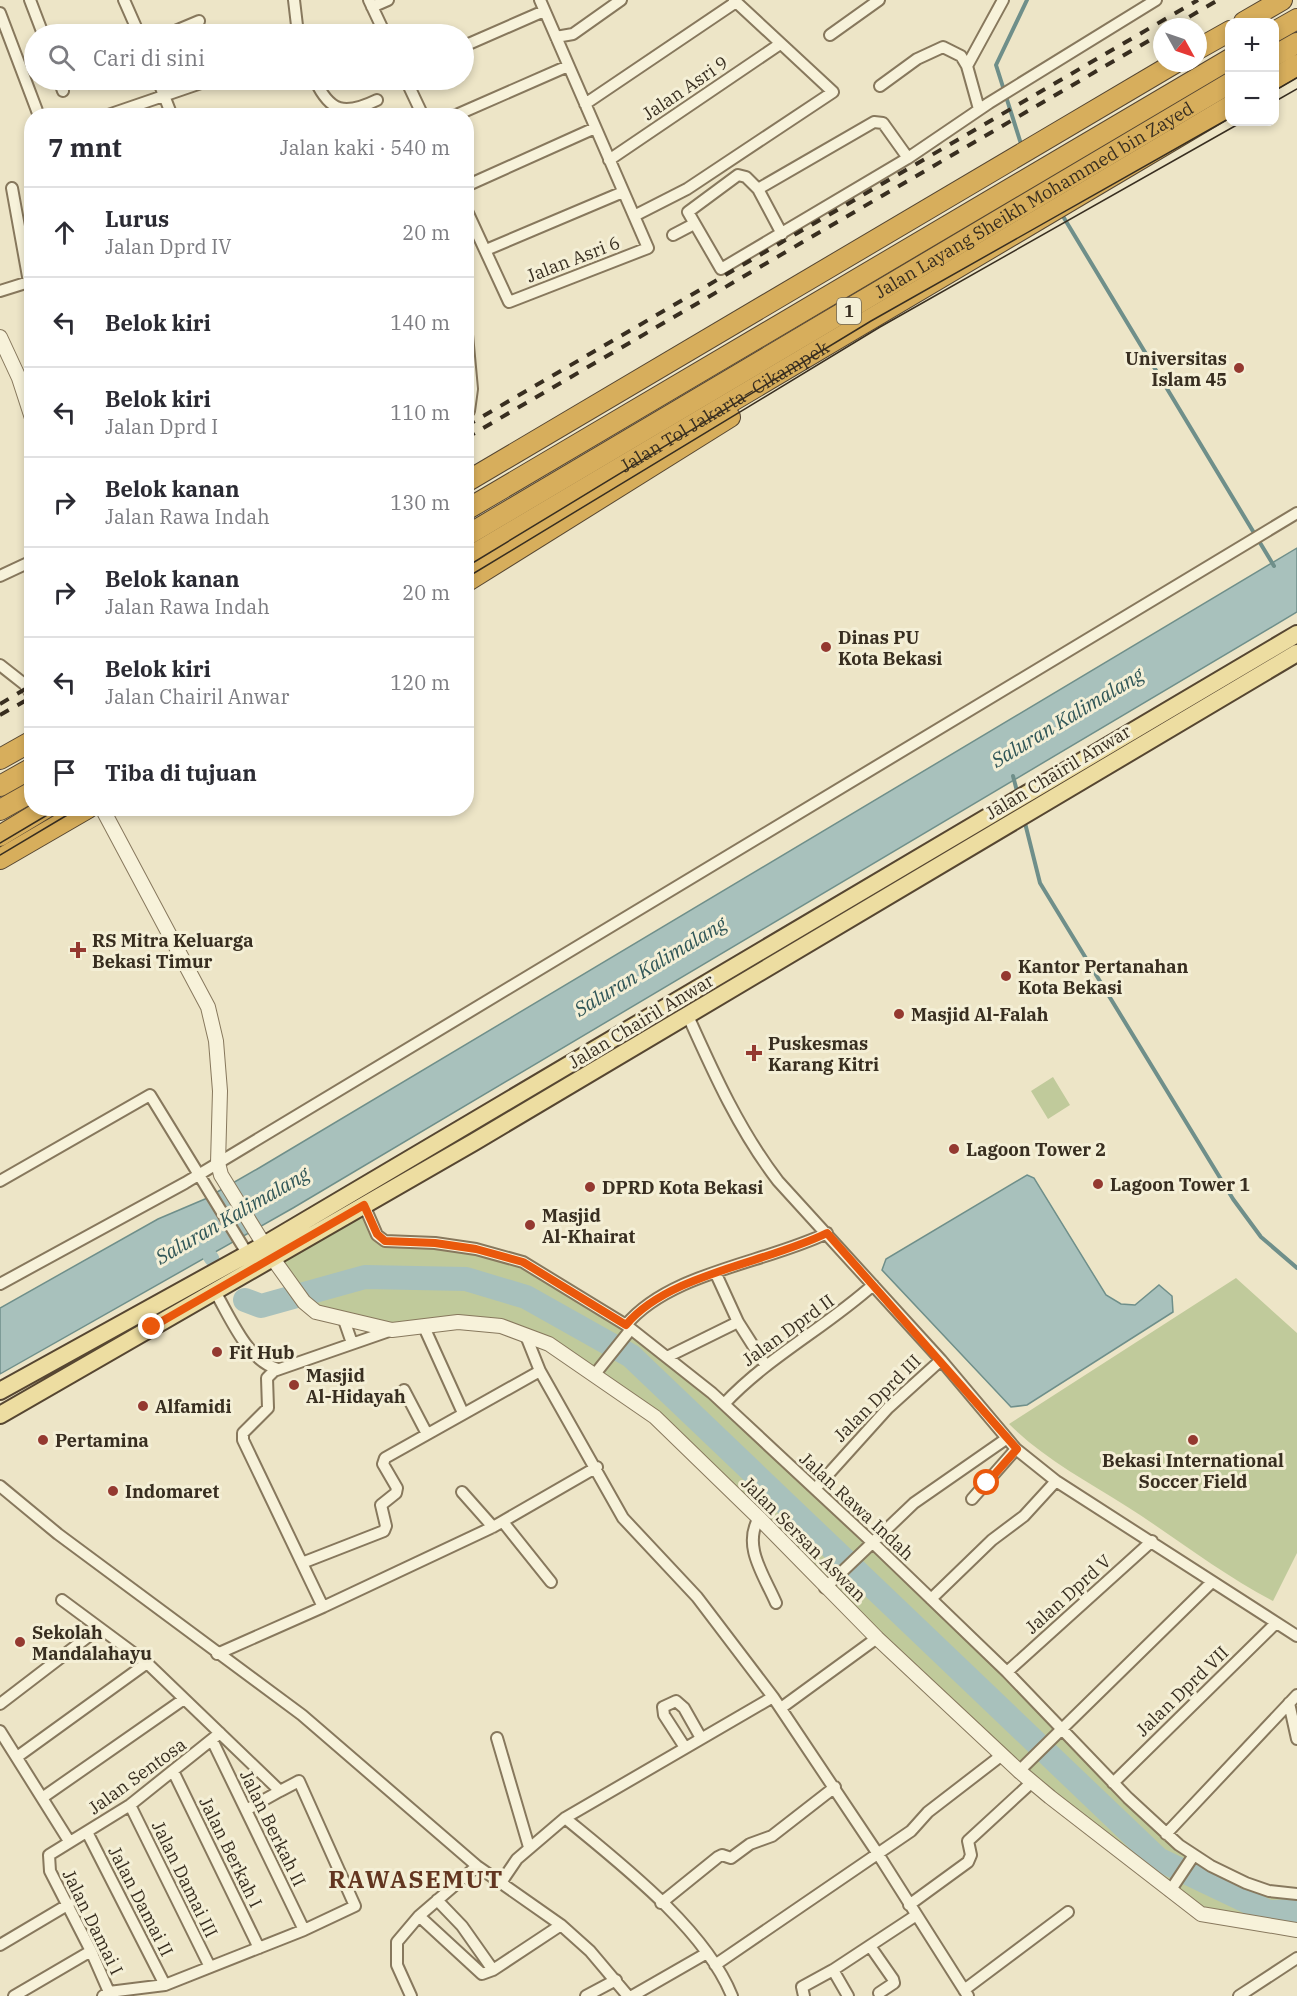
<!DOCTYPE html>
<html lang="id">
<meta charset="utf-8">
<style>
:root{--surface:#fff;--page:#f7f7f7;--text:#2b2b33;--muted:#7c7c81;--line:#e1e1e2}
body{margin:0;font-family:"IBM Plex Serif",serif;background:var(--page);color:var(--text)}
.controls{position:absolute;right:18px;top:18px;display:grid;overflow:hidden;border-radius:12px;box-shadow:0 3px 9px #0003}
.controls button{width:54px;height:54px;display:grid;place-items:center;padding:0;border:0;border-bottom:2px solid var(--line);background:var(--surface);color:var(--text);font:30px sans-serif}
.compass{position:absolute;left:1153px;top:18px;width:54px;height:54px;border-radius:50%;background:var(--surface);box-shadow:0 3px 9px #0003;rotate:130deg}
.stop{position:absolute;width:18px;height:18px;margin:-14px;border:4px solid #ea580c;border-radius:50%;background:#fff}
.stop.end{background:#ea580c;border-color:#fff;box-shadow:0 2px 6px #0008}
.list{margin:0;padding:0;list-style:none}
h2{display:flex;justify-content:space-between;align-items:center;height:78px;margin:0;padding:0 24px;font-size:26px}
h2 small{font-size:20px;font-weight:400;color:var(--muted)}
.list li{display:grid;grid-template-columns:39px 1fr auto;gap:18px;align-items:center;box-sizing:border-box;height:90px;padding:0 24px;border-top:2px solid var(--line)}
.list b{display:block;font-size:22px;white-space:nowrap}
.list p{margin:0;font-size:20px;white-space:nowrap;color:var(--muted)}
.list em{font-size:20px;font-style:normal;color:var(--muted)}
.icon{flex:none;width:33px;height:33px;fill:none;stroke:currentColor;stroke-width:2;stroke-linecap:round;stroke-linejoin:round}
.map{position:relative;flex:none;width:1297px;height:1996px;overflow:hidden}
.search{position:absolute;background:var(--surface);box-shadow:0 3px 9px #0003;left:24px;top:24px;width:450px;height:66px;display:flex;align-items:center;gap:15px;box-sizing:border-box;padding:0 21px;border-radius:33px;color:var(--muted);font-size:22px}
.panel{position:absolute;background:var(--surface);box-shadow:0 3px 9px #0003;left:24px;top:108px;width:450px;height:708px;border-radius:24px}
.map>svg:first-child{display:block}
.green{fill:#c0ca9b}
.water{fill:#a8c1bc;stroke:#6f8f8a;stroke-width:1.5}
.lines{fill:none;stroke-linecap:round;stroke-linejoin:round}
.stream{stroke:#6f8f8a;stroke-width:4}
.canal{stroke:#a8c1bc;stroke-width:15}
.river{stroke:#a8c1bc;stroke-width:24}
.minor-casing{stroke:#87785d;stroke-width:14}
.tertiary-casing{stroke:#87785d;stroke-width:16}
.primary-casing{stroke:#564631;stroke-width:20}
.motorway-casing{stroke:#564631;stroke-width:22}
.minor{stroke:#f7f2da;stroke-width:10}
.tertiary{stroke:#f7f2da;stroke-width:14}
.primary{stroke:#eddda1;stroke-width:16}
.motorway{stroke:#d7ae5c;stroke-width:20}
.tram{stroke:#382e20;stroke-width:1.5}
.rail{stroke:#382e20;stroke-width:4;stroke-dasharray:10 10;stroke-linecap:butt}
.route{stroke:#ea580c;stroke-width:8}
.poi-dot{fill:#943930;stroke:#f4efd6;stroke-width:2}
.labels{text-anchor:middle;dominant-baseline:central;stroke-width:6;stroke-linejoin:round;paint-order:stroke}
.shield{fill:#f4efd6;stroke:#706857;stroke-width:1.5}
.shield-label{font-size:16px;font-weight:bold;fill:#382e20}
.street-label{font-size:18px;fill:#382e20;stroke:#f4efd6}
.poi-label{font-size:18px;font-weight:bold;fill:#382e20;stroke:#f4efd6;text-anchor:start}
.water-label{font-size:20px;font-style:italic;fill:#305657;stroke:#f4efd6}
.district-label{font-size:24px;font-weight:bold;letter-spacing:1.5px;fill:#633621;stroke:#f4efd6}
</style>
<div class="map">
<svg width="1297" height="1996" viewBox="0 0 1297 1996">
<rect width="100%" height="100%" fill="#ede5c7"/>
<path class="green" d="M 1053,1077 L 1070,1105 L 1048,1119 L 1031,1091 Z
M 364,1205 L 378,1237 L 435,1243 L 523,1262 L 613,1317 L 724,1404 L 1166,1834 L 1226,1874 L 1297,1894 L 1297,1930 L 1201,1914 L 1050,1797 L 655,1417 L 595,1374 L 501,1326 L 392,1330 L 316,1312 L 271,1256 Z
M 1236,1278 L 1297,1333 L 1297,1553 L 1273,1601 C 1221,1574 1175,1537 1126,1506 C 1085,1480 1043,1458 1009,1424 Z"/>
<path class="water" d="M 1297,548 L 1297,612 L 293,1208 L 0,1374 L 0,1308 L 158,1219 L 205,1199 L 259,1168 Z
M 1027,1175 L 1034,1178 L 1106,1295 L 1121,1304 L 1135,1305 L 1159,1285 L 1172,1296 L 1173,1312 L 1027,1405 L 1011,1407 L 882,1270 L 886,1259 Z"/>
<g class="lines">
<path class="stream" d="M 1022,147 L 996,65 L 1027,0
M 1061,213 L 1274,566
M 1013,776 L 1018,795
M 1024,819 L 1040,883 L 1233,1199 L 1261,1237 L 1297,1268"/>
<path class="canal" d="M 210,1256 L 212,1259"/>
<path class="river" d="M 245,1300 L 261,1306 L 365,1277 L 466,1279 L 526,1297 L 631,1356 L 1158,1859 L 1269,1912 L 1297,1911"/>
<g class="minor-casing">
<path id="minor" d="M 30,0 L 43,34
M 124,0 L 139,34
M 294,0 L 298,34
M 369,0 L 385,34
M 372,7 L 388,0
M 0,13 L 39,116
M 168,34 L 199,21
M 830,35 L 879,0
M 556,37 L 573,34 L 621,0
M 464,46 L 544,11
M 59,80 L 63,91
M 158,80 L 172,116
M 315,80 C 330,112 344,116 377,100
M 406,80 L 423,116
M 880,86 L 917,59 L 943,47 L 961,56 L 967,66
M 585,104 L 736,2
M 979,109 L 967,66 L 1003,0
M 105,116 L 210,80
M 454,116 L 568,66
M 908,158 L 989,103 L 1156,0
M 609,160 L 780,44
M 466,186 L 595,128
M 12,188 L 29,282
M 758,189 L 746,177 L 738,175 L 688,212 L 721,269 L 908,158 L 883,123 L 874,122 L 758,189 L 782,234
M 466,209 L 509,302 L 648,248 L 540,0
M 634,216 L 687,189 L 833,92 L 734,0
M 673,235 L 694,224
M 486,250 L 623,192
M 0,291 L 32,281
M 466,324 L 472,389 L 469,411 L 466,413
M 0,576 L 32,561
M 0,665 L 28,687
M 688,1016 C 714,1074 739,1130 778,1181 L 941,1360 L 1016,1449 L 1056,1481 L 1297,1636
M 0,1181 L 150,1095 L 250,1258
M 364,1205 L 377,1235 L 385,1241 L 435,1243 L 476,1249 L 523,1262 L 626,1325 L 712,1393 L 872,1542 L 1007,1672 L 1128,1798 L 1179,1845 L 1211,1866 L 1246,1883 L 1269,1891 L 1297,1894
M 716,1274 L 738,1322 L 766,1366
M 0,1284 L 185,1183 L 1297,513
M 214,1290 C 230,1316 247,1361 278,1369
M 344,1320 L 352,1343
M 626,1325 C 670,1272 766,1263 827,1233
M 424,1327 L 463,1413
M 392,1330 L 274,1371 L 267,1378 L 268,1408 L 243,1433 L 243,1440 L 323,1607 L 493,1527 L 597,1467
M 526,1336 L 540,1371 L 623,1518 L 697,1597 L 773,1697 L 878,1854 L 968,1996
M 667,1357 L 738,1322
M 595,1374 L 631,1329
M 404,1390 L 427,1434
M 724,1404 C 768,1357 825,1328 873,1285
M 0,1486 L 58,1534 L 302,1715 L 477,1866 L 561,1925 L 590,1951 L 628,1996
M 815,1489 L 888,1408 L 941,1360
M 462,1492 L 493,1527
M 972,1499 L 1016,1449
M 759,1518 C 742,1546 764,1575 776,1603
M 503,1522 L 551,1582
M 302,1563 L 384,1531 L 386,1526 L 381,1505 L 396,1493 L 397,1488 L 383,1464 L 385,1458 L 540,1371
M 825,1588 L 914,1503 L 1006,1439
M 931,1599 L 992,1540 L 1024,1516 L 1056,1481
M 62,1600 L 147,1663 L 280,1791 L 246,1810
M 217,1654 L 323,1607
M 1007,1672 L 1152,1541
M 1289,1703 L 1297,1739
M 0,1704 L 98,1629
M 781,1708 L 877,1638
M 0,1731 L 69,1841
M 497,1738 L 529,1847
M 212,1740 L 304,1930
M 684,1746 L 664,1715 L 663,1707 L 676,1701 L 684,1708 L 701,1738
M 17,1757 L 147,1663
M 173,1771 L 259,1948
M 1019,1771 L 1211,1583
M 1113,1783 L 1275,1624
M 42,1798 L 184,1699
M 130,1805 L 210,1967
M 565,1818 C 621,1864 705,1929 732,1996
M 87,1832 L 165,1985
M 1166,1834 L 1297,1695
M 502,1881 L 517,1859 L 565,1818 L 773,1697
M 1170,1891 L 1194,1855
M 437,1900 L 462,1926 L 493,1970
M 661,1903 L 718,1857 L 722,1855 L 731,1858 L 750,1844 L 772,1836 L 835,1787
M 909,1905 L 968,1862 L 971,1855 L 968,1841 L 1032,1782
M 419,1916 L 482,1974 L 493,1970 L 561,1925
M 0,1945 L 69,1904
M 870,1946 L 893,1979 L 894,1983 L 879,1993
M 715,1965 L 911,1831 L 928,1812 L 1002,1755
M 833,1970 L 848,1996
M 964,1990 L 1068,1912
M 109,1992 L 91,1951 L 50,1871 L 49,1855 L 130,1805 L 220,1733
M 14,1996 L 91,1951
M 103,1996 L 109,1992 L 165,1985 L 304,1930 L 355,1906 L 299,1781 L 280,1791
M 411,1996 L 397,1965 L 397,1942 L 419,1916 L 477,1866
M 586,1996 L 616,1980
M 632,1996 L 707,1953
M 804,1996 L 802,1987 L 833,1970 L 915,1916
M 1239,1996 L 1297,1958"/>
</g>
<g class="tertiary-casing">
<path id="tertiary" d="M 0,337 L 19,378 L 32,418
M 32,683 L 28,687 L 32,694
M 102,808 L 208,1007 L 216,1041 L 220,1091 L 218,1163 L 221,1175 L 271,1256 L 304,1302 L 316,1312 L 392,1330 L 458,1322 L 501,1326 L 549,1344 L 655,1417 L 759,1518 L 877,1638 L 1019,1771 L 1050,1797 L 1201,1914 L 1297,1930"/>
</g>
<g class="primary-casing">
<path id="primary" d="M 0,1391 L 264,1245 L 1297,634
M 0,1415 L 474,1142 L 1297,653"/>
</g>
<g class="motorway-casing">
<g id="motorway">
<path d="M 1244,22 L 1282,0"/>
<path d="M 1274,32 L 1297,19"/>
<path d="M 1198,49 L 1230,31"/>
<path d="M 1274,56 L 1297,43"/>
<path d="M 1274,79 L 1297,65"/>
<path d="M 466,482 L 1175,63"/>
<path d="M 466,510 L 1230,59"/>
<path id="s1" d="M 466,536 L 1230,83"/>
<path id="s2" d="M 466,559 L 1230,106"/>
<path d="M 466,582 L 730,417"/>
<path d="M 0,759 L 32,741"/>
<path d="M 0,786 L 32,768"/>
<path d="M 0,810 L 32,792"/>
<path d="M 0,836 L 46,808"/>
<path d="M 0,859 L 88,808"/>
</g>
</g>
<use href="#minor" class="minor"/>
<use href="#tertiary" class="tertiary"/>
<use href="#primary" class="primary"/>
<use href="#motorway" class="motorway"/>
<path class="tram" d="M 1274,91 L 1297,78
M 1274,102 L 1297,89
M 466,567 L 871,321 L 1230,118
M 466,578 L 880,327 L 1242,122
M 0,843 L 59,808
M 0,855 L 79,808"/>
<path class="rail" d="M 1172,27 L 1218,0
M 466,426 L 1198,0
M 466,438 L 1162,33
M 0,704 L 32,685
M 0,715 L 32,697"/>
</g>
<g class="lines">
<path class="route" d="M 152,1327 L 364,1205 L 377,1234 L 385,1241 L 435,1243 L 476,1249 L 523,1262 L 626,1325 C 668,1274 767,1263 827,1233 L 1017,1449 L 987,1483"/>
</g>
<g class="poi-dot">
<circle cx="1239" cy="368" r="6"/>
<circle cx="826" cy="647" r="6"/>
<path d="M75 941h6v6h6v6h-6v6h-6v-6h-6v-6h6z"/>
<circle cx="1006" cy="976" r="6"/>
<circle cx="899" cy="1014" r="6"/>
<path d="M751 1044h6v6h6v6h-6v6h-6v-6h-6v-6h6z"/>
<circle cx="954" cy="1149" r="6"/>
<circle cx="1098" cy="1184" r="6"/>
<circle cx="590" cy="1187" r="6"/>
<circle cx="530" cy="1225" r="6"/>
<circle cx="217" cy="1352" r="6"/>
<circle cx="294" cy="1385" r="6"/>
<circle cx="143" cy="1406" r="6"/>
<circle cx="43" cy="1440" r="6"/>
<circle cx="1193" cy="1440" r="6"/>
<circle cx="113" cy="1491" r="6"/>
<circle cx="20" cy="1642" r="6"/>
</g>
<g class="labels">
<rect class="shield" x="837" y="298" width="24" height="26" rx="4.5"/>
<g class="shield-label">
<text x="849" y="311">1</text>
</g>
<g class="street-label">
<text transform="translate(685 88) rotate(-34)">Jalan Asri 9</text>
<text stroke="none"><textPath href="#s1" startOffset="660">Jalan Layang Sheikh Mohammed bin Zayed</textPath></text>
<text transform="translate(573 259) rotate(-21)">Jalan Asri 6</text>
<text stroke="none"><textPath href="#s2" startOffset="300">Jalan Tol Jakarta–Cikampek</textPath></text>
<text transform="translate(1058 772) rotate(-31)">Jalan Chairil Anwar</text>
<text transform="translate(641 1021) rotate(-31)">Jalan Chairil Anwar</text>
<text transform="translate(788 1330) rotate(-36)">Jalan Dprd II</text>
<text transform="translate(877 1398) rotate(-45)">Jalan Dprd III</text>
<text transform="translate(857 1506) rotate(43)">Jalan Rawa Indah</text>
<text transform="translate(804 1539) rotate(45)">Jalan Sersan Aswan</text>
<text transform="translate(1068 1594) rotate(-42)">Jalan Dprd V</text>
<text transform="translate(1182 1691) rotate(-44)">Jalan Dprd VII</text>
<text transform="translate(137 1776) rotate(-36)">Jalan Sentosa</text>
<text transform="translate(273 1828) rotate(64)">Jalan Berkah II</text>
<text transform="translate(231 1852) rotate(64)">Jalan Berkah I</text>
<text transform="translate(185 1879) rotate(64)">Jalan Damai III</text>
<text transform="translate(141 1901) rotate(63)">Jalan Damai II</text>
<text transform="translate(93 1922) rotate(64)">Jalan Damai I</text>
</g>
<g class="poi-label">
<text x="1227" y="358" text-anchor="end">Universitas<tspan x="1227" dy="21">Islam 45</tspan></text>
<text x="838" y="637">Dinas PU<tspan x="838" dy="21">Kota Bekasi</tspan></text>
<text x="92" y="940">RS Mitra Keluarga<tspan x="92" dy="21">Bekasi Timur</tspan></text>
<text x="1018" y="966">Kantor Pertanahan<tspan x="1018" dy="21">Kota Bekasi</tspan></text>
<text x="911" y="1014">Masjid Al-Falah</text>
<text x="768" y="1043">Puskesmas<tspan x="768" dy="21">Karang Kitri</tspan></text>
<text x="966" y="1149">Lagoon Tower 2</text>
<text x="1110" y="1184">Lagoon Tower 1</text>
<text x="602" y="1187">DPRD Kota Bekasi</text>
<text x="542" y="1215">Masjid<tspan x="542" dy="21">Al-Khairat</tspan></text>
<text x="229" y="1352">Fit Hub</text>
<text x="306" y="1375">Masjid<tspan x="306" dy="21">Al-Hidayah</tspan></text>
<text x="155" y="1406">Alfamidi</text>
<text x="55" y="1440">Pertamina</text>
<text x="1193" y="1460" text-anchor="middle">Bekasi International<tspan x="1193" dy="21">Soccer Field</tspan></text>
<text x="125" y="1491">Indomaret</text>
<text x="32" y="1632">Sekolah<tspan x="32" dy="21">Mandalahayu</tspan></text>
</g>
<g class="water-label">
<text transform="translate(1067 717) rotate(-31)">Saluran Kalimalang</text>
<text transform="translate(650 966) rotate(-31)">Saluran Kalimalang</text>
<text transform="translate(232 1215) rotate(-30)">Saluran Kalimalang</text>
</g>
<g class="district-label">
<text x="416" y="1879">RAWASEMUT</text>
</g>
</g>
</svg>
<div class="controls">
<button>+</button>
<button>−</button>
</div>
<svg class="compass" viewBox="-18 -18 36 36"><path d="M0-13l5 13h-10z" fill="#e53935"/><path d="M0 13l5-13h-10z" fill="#7c7c81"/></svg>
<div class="stop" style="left:987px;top:1483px"></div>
<div class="stop end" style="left:152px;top:1327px"></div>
<div class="search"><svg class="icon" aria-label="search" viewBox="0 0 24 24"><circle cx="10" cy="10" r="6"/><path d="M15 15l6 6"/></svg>Cari di sini</div>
<section class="panel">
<h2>7 mnt<small>Jalan kaki · 540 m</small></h2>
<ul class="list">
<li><svg class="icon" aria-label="ahead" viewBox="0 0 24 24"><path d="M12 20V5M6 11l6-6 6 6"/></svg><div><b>Lurus</b><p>Jalan Dprd IV</p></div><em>20 m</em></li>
<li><svg class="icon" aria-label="left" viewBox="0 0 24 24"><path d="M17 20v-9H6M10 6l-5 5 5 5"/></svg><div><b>Belok kiri</b></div><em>140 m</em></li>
<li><svg class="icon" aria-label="left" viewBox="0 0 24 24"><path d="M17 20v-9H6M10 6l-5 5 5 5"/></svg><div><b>Belok kiri</b><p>Jalan Dprd I</p></div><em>110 m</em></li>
<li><svg class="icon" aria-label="right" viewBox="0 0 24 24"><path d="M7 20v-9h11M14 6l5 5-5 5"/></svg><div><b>Belok kanan</b><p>Jalan Rawa Indah</p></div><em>130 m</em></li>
<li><svg class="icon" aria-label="right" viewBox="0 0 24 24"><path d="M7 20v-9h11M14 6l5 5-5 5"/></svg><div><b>Belok kanan</b><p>Jalan Rawa Indah</p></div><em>20 m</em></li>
<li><svg class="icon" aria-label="left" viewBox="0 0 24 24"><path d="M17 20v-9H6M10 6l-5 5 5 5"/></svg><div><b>Belok kiri</b><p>Jalan Chairil Anwar</p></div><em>120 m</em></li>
<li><svg class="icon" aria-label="arrive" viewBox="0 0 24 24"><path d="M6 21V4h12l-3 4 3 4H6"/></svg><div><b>Tiba di tujuan</b></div></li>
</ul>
</section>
</div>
